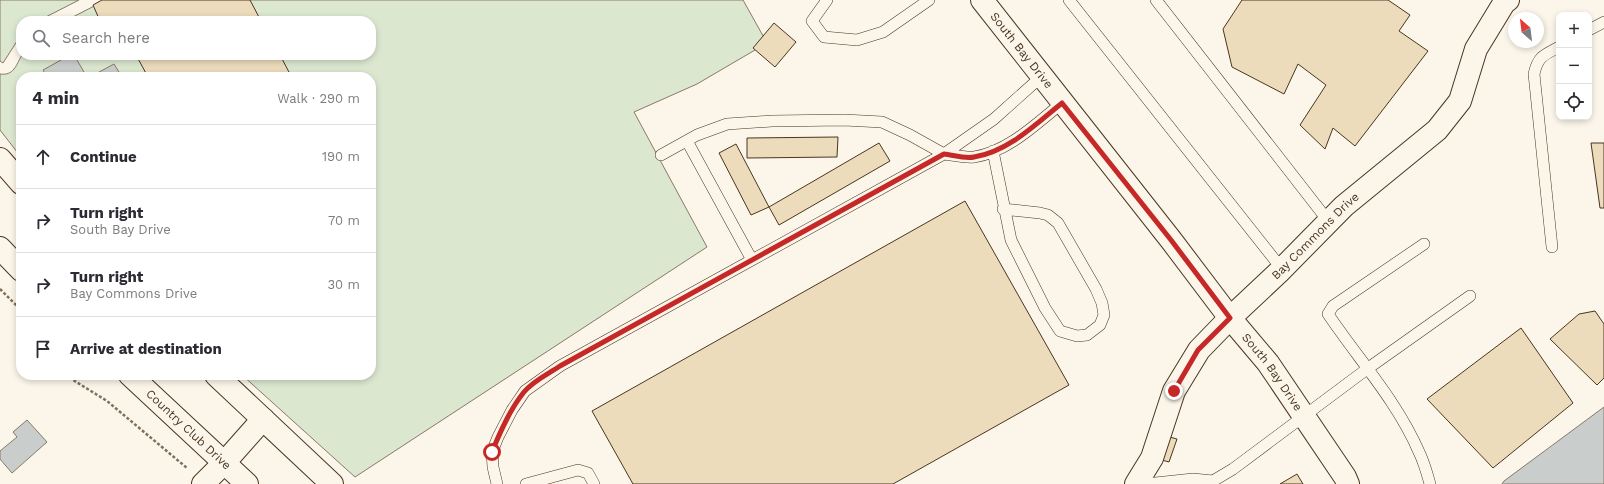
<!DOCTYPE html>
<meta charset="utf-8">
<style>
:root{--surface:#fff;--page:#f2f2f3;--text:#2b2b33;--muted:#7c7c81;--line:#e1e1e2}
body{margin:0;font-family:"Work Sans",sans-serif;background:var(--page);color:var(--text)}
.controls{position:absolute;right:12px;top:12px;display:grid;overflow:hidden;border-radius:8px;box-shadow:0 2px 6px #0003}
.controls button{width:36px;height:36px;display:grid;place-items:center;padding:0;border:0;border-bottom:1px solid var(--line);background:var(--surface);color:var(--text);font:20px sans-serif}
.compass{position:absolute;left:1508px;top:12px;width:36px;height:36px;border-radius:50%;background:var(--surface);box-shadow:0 2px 6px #0003;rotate:332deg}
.stop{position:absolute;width:12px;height:12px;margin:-9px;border:3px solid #c62828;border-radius:50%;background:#fff}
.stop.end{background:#c62828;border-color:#fff;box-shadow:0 1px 4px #0008}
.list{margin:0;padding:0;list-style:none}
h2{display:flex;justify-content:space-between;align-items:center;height:52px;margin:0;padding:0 16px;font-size:17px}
h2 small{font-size:13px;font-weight:400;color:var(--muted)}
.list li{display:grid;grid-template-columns:26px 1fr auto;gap:12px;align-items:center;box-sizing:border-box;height:64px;padding:0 16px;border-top:1px solid var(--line)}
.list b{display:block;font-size:15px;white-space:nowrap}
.list p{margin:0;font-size:13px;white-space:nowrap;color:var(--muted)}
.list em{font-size:13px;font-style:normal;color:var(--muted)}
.icon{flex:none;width:22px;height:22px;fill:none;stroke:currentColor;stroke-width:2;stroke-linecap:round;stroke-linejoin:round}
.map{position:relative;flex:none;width:1604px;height:484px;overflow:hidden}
.search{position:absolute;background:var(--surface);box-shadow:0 2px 6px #0003;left:16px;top:16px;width:360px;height:44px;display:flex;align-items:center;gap:10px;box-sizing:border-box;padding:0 14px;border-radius:16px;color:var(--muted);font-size:15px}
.panel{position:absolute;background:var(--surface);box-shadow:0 2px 6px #0003;left:16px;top:72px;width:360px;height:308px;border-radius:16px}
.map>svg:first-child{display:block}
.green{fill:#dce7d0;stroke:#887966}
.water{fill:#c9cecd;stroke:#887966}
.building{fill:#ecdcbc;stroke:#4a3520}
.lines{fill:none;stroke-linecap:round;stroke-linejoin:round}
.service-casing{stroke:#4a3520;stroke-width:12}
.minor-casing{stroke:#4a3520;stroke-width:24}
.path{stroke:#7f6f5c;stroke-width:2.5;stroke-dasharray:3 2;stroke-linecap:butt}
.service{stroke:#fbf6e9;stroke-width:11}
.minor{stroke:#fbf6e9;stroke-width:22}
.route{stroke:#c62828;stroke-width:5}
.labels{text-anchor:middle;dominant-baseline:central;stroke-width:3;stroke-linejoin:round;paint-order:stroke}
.street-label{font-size:12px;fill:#4a3520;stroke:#fbf6e9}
</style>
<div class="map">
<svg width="1604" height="484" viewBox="0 0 1604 484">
<rect width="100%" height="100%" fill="#fbf6e9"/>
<path class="green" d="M 0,0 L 79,0 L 38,21 L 21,21 L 21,35 L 3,63 L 0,61 Z
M 106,0 L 743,0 L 767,43 L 697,84 L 634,112 L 707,247 L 355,477 L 242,375 L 371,375 L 371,77 L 21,77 L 21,157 L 0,130 L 0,74 C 14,76 16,65 22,55 L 371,55 L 371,21 L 65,21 Z"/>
<path class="water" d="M 70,55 L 74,55 L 87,77 L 47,77 L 43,70 Z
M 114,64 L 122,77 L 90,77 Z
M 1604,407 L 1604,484 L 1502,484 L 1504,481 Z
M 27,420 L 47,442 L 12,473 L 0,459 L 0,451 L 17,437 L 13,432 Z"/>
<path class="building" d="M 102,0 L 250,0 L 261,21 L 100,21 L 93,5 Z
M 1242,0 L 1388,0 L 1410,15 L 1399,31 L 1428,51 L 1355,146 L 1333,128 L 1325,149 L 1300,125 L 1326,85 L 1298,64 L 1284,94 L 1232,67 L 1223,29 Z
M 774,23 L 796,42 L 775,67 L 753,48 Z
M 136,55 L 280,55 L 290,74 L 287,77 L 148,77 Z
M 838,137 L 837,157 L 747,158 L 747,138 Z
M 879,143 L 890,161 L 779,225 L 769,207 Z
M 1591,143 L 1604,143 L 1604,208 L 1600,208 Z
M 736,144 L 769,207 L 751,215 L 719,153 Z
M 965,201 L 1069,385 L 893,484 L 633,484 L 592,411 Z
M 1595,311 L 1604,324 L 1604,378 L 1597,385 L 1550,339 L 1579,314 Z
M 1521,328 L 1573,403 L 1493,468 L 1427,399 Z
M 1166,436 L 1177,439 L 1169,462 L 1158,459 Z
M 1297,474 L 1303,484 L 1280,484 Z"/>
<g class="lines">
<g class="service-casing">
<path id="service" d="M 827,0 L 812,21 L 824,37 L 857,40 L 883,32 L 929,0
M 1069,0 L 1282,269
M 1156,0 L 1329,222
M 1589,30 L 1604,22
M 993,151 L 1011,240 L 1045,308 L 1060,331 L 1077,336 L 1087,335 L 1100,325 L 1104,315 L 1102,303 L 1096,289 L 1058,223 L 1048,215 L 1040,213 L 1003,209
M 661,155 L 697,135 L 727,124 L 772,121 L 844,120 L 882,122 L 910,135 L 944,154 L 994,119 L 1042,76
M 1424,244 L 1333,306 L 1328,314 C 1359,360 1397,401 1419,452 C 1424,462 1427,473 1430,484
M 1552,247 L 1534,74 C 1538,56 1544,55 1559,47
M 752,260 L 944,154 C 953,155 965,158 974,157 C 1008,152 1037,123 1062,103
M 497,484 L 493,467 L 492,452 L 498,437 L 512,410 L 525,391 L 560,366 L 752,260 L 687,141
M 526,484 L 578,470 L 588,473 L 594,484
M 1146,484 L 1193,479 L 1213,481 L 1233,469 L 1367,369 L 1470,296"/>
</g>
<g class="minor-casing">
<g id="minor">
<path id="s1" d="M 982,0 L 1171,240 L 1230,318 L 1268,363 L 1345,477 L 1348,484"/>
<path d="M 0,159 L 21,183"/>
<path d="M 0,248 L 21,270"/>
<path id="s2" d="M 130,375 L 247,484"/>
<path d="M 216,375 L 332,484"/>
<path d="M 203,484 L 224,463 L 263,419"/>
<path id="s3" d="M 1136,484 L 1152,458 L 1174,391 L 1199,350 L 1230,318 L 1279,272 L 1344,206 L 1437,130 L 1460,101 L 1476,49 L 1504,3 L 1508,0"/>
</g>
</g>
<path class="path" d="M 0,289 L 17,306 L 21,314
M 65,375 L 107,401 L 187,468"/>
<use href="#service" class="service"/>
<use href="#minor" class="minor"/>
</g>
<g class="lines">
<path class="route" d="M 492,452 C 500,432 510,409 524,392 C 533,381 548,374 560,366 L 944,154 C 953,155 965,159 974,157 C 1008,152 1037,123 1062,103 L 1171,240 L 1230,318 L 1198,350 L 1174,391"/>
</g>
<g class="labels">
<g class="street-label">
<text stroke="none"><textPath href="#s1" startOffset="64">South Bay Drive</textPath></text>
<text stroke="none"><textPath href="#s3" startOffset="312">Bay Commons Drive</textPath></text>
<text stroke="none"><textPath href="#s1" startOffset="472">South Bay Drive</textPath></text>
<text stroke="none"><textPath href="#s2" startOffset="80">Country Club Drive</textPath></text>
</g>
</g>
</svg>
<div class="controls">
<button>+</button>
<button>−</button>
<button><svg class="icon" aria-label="locate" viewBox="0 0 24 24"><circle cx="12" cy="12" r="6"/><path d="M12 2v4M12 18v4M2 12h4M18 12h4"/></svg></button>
</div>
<svg class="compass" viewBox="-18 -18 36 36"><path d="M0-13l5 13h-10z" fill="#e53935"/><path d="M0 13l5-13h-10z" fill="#7c7c81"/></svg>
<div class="stop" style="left:492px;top:452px"></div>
<div class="stop end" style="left:1174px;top:391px"></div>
<div class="search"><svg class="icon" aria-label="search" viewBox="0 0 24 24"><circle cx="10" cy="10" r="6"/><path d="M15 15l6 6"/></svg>Search here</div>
<section class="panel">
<h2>4 min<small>Walk · 290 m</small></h2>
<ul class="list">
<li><svg class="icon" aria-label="ahead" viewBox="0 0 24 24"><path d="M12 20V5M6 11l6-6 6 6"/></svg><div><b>Continue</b></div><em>190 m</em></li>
<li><svg class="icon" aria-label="right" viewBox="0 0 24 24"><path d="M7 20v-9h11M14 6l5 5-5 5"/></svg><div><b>Turn right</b><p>South Bay Drive</p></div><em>70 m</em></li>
<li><svg class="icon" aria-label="right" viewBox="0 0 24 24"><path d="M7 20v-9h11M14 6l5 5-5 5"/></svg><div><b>Turn right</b><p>Bay Commons Drive</p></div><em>30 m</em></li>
<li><svg class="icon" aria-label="arrive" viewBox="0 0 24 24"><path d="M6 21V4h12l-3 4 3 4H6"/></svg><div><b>Arrive at destination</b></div></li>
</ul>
</section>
</div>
